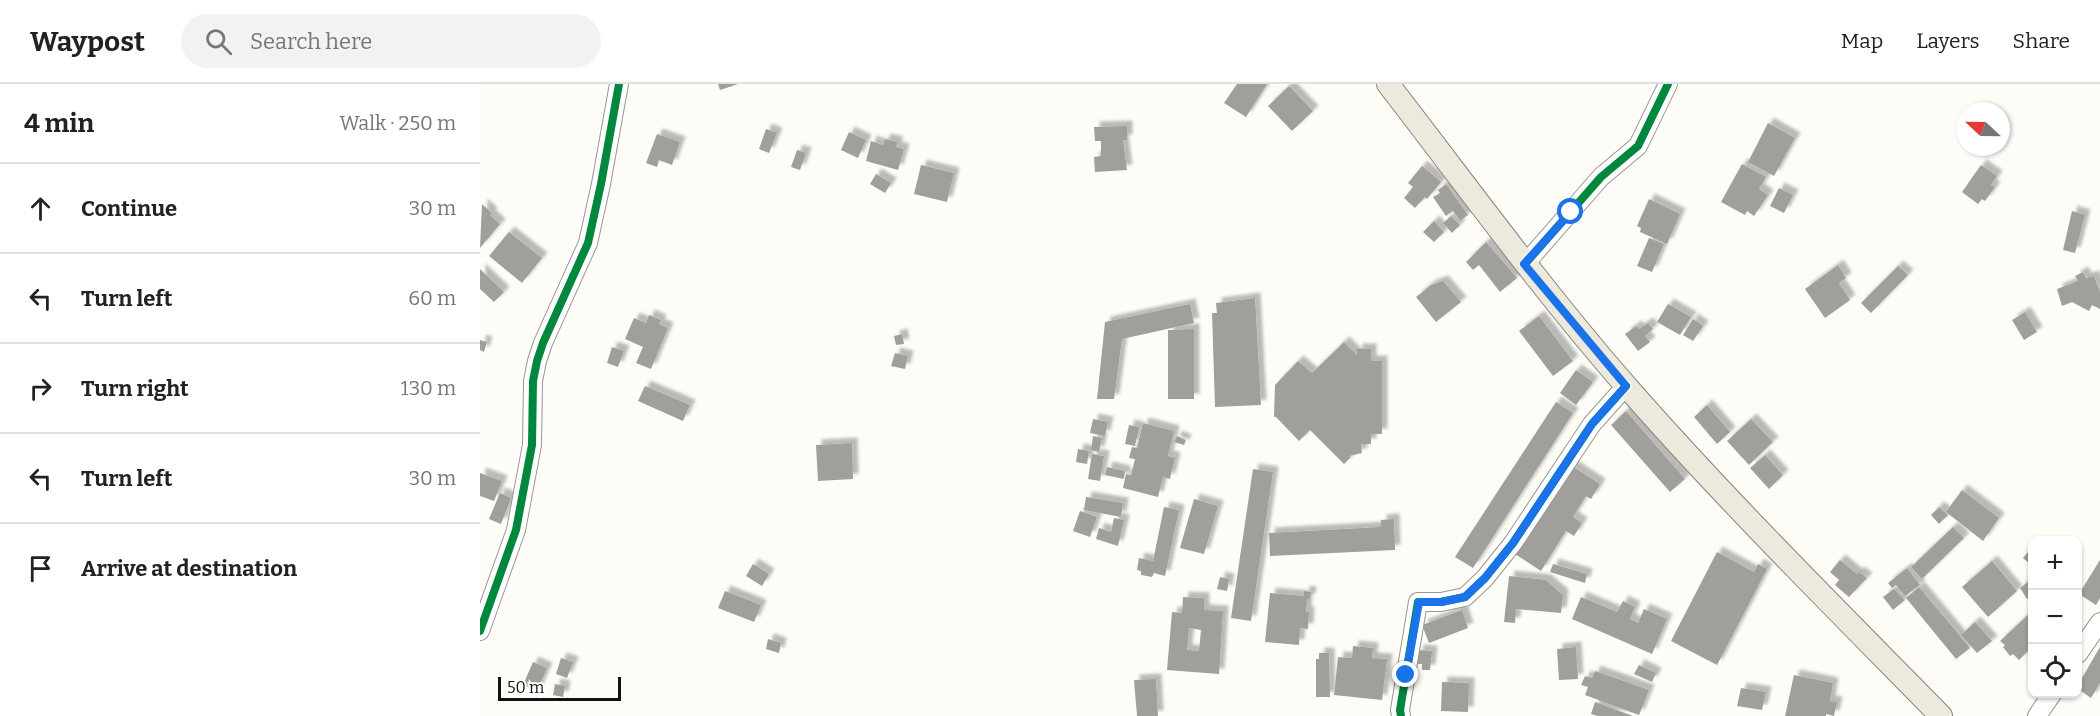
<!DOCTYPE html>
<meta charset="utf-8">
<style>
:root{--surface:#fff;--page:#f2f2f2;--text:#222;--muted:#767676;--line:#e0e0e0}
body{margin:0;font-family:Bitter,serif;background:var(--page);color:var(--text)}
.controls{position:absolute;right:18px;bottom:18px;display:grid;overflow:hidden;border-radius:12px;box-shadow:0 2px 4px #0004}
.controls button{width:54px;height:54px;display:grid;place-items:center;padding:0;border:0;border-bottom:2px solid var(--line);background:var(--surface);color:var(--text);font:30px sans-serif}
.compass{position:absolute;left:1476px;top:18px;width:54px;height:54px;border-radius:50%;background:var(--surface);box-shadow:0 2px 4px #0004;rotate:292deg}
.scale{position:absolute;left:18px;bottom:15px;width:123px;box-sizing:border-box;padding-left:6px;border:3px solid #111;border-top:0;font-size:16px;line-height:21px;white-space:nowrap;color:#111;-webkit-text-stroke:4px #fff;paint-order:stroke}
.stop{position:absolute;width:18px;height:18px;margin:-14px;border:4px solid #1a73e8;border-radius:50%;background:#fff}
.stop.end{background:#1a73e8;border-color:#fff;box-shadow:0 2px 6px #0008}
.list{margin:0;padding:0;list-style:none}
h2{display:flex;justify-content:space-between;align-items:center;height:78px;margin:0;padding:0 24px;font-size:26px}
h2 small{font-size:20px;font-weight:400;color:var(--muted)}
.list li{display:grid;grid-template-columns:39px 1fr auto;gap:18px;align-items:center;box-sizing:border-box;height:90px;padding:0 24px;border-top:2px solid var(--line)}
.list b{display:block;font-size:22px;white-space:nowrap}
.list em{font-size:20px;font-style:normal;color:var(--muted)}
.icon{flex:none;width:33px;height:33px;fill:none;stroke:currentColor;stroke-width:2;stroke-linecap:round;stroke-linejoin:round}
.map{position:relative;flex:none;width:1620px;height:632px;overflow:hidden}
header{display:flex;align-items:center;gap:36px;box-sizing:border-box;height:84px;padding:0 30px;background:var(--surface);border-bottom:2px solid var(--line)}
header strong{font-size:28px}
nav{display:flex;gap:33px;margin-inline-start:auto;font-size:21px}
.search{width:420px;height:54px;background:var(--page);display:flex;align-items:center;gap:15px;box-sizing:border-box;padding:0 21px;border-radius:33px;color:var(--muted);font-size:22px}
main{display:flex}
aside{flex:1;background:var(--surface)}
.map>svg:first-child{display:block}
.building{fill:#a19f9c;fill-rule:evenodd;filter:url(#shadow)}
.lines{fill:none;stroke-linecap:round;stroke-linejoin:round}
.minor-casing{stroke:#979795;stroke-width:20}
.major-casing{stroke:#858482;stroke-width:24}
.minor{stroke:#fffffe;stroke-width:18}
.major{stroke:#ede9dc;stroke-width:22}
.cycleway-casing{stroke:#fff;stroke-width:11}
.cycleway{stroke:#00873e;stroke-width:8}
.route{stroke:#1a73e8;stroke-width:8}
</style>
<header>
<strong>Waypost</strong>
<div class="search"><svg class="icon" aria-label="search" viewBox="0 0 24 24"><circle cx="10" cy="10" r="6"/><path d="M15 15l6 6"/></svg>Search here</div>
<nav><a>Map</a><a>Layers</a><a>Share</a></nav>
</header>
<main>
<aside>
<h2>4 min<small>Walk · 250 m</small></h2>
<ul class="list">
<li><svg class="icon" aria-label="ahead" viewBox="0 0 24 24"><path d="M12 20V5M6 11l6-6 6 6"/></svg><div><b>Continue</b></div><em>30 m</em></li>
<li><svg class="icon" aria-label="left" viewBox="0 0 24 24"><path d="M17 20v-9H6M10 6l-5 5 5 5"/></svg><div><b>Turn left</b></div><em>60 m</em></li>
<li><svg class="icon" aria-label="right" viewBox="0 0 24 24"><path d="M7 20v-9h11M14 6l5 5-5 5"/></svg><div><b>Turn right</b></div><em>130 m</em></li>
<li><svg class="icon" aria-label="left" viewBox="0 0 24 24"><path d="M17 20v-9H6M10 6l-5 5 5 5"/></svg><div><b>Turn left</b></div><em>30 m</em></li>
<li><svg class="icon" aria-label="arrive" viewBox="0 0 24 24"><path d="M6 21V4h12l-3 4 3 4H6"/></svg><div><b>Arrive at destination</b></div></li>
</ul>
</aside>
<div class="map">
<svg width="1620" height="632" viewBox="0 0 1620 632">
<defs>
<filter id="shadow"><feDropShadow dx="5.5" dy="-5.5" stdDeviation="1.5" flood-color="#0004"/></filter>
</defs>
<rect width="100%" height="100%" fill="#fdfcf7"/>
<path class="building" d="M 238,0 L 258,0 L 240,6 Z
M 757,0 L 787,0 L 766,33 L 744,19 Z
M 809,2 L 833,27 L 812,47 L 788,22 Z
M 1288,39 L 1315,54 L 1294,92 L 1268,78 Z
M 647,42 L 647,56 L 643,56 L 647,86 L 615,88 L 614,73 L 621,72 L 621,57 L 615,57 L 614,43 Z
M 286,45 L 297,49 L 289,69 L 279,65 Z
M 369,48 L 386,56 L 378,74 L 361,66 Z
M 177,50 L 200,58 L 192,81 L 179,76 L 177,83 L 166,79 Z
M 405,55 L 418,58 L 416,63 L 424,65 L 418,86 L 386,77 L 391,57 L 403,61 Z
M 317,66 L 326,69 L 320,86 L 311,83 Z
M 1262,80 L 1286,93 L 1279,105 L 1288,111 L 1274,132 L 1267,127 L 1265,131 L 1241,118 Z
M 441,81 L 474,89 L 467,118 L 434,110 Z
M 1501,81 L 1517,92 L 1511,101 L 1515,103 L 1505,117 L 1502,115 L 1498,120 L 1482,108 Z
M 942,82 L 961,98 L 947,115 L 945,113 L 935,124 L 924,114 L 933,103 L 928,99 Z
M 396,90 L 411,99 L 405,109 L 390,100 Z
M 966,100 L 988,131 L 980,137 L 973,127 L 966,132 L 953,113 L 960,109 L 958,106 Z
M 1299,104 L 1313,111 L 1304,129 L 1290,122 Z
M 1169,115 L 1200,130 L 1187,160 L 1160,148 L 1161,144 L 1157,142 Z
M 2,120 L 12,129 L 10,131 L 20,140 L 0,164 Z
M 1592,127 L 1605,131 L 1595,169 L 1583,166 Z
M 971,132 L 980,141 L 972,149 L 963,139 Z
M 954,137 L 964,148 L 954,158 L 943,148 Z
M 29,148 L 62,174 L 42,199 L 9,172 Z
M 1169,154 L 1184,160 L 1172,188 L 1157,182 Z
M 1006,158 L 1037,194 L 1020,208 L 999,181 L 993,186 L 986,178 Z
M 1358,181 L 1366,194 L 1359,199 L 1370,216 L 1345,234 L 1325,205 Z
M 1418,182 L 1428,191 L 1391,229 L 1381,219 Z
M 0,185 L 24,208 L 14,218 L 0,205 Z
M 1603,188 L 1606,194 L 1614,192 L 1620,208 L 1620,225 L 1612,221 L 1609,227 L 1592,218 L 1582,222 L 1577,205 L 1598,197 L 1595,192 Z
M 963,197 L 981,218 L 956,238 L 936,213 L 951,201 Z
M 775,214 L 781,321 L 735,323 L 732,229 L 737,229 L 736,219 Z
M 710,220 L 714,239 L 642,255 L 634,315 L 617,315 L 625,238 Z
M 1188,220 L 1211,233 L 1200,251 L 1177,238 Z
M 1545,228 L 1557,248 L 1544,256 L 1532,236 Z
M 169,231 L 181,236 L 179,240 L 188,244 L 171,285 L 156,279 L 163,263 L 145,255 L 154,234 L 166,239 Z
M 1059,232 L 1093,277 L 1073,292 L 1039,247 Z
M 1213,235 L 1223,242 L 1213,257 L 1203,251 Z
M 1168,239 L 1173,245 L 1165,252 L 1170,258 L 1158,267 L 1145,250 L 1156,242 L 1159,245 Z
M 714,245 L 714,315 L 688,315 L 688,246 Z
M 422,250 L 424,260 L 416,261 L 414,252 Z
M 0,256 L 7,258 L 4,268 L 0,266 Z
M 864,258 L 877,271 L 877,265 L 891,265 L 891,277 L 902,277 L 902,350 L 891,350 L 891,360 L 881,360 L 882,369 L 869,372 L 871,373 L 864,380 L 830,346 L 819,357 L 796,333 L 794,333 L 795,301 L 818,277 L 832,289 Z
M 132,263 L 144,267 L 138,283 L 127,279 Z
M 415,269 L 428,272 L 425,285 L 411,282 Z
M 1096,286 L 1113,298 L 1096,321 L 1080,309 Z
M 165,302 L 210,321 L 203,337 L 158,317 Z
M 1076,318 L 1093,329 L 993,484 L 975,473 Z
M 1227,321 L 1250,348 L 1237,360 L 1214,333 Z
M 1146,327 L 1205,395 L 1190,408 L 1131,341 Z
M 613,335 L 628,338 L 625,352 L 610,349 Z
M 1271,335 L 1293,358 L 1269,381 L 1247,357 Z
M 663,339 L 694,347 L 688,372 L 695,374 L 690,395 L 683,393 L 678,413 L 643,404 L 646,390 L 651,391 L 655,375 L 649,374 L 652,363 L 657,364 Z
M 649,341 L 659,343 L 655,362 L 645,360 Z
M 613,352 L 622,354 L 619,368 L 611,366 Z
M 697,352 L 706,356 L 704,361 L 694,358 Z
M 372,359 L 373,395 L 338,397 L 336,361 Z
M 598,365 L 609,367 L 607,380 L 596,378 Z
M 612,370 L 624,372 L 620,397 L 608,395 Z
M 1285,371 L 1303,391 L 1289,405 L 1270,384 Z
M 1092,382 L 1120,400 L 1111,415 L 1106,412 L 1093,433 L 1102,439 L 1094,452 L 1086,447 L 1061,487 L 1035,470 Z
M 627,383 L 645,387 L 644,395 L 625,391 Z
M 773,385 L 793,388 L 771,537 L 751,534 Z
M 0,389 L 22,397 L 14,417 L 0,412 Z
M 1482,406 L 1519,434 L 1503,457 L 1466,428 Z
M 20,409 L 31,414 L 21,440 L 9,435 Z
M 606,413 L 643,419 L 641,433 L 604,426 Z
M 714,415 L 738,422 L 724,470 L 700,464 Z
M 684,423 L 699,426 L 685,492 L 674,489 L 672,493 L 661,491 L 661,487 L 657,486 L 659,474 L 673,477 Z
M 1459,423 L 1468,431 L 1459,440 L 1451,431 Z
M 600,427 L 617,433 L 610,453 L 593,447 Z
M 634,434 L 644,436 L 638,462 L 616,455 L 619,444 L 631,448 Z
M 914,435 L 915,466 L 790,472 L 789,449 L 901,443 L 901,436 Z
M 1473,443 L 1484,454 L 1442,495 L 1431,483 Z
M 1552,463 L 1552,477 L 1550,480 L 1543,474 Z
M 1237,468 L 1274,488 L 1278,480 L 1287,485 L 1237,581 L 1191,557 Z
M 1360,476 L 1377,490 L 1379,488 L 1387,494 L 1369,513 L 1355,501 L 1359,496 L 1350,488 Z
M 1620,476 L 1620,514 L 1616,521 L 1599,510 Z
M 1512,477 L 1537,507 L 1508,533 L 1482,503 Z
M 273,480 L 289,490 L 282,502 L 266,492 Z
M 1073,480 L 1107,490 L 1105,499 L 1070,488 Z
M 1427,484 L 1440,501 L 1425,512 L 1416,501 L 1412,504 L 1408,499 Z
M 1029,492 L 1066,496 L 1083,511 L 1081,529 L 1036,525 L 1035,539 L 1024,538 Z
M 740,493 L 749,495 L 747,507 L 737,505 Z
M 1549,497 L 1552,501 L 1552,511 L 1547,515 L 1540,504 Z
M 1439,503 L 1490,564 L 1476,575 L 1426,514 Z
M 1414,505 L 1425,516 L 1413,526 L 1403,513 Z
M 245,507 L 281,521 L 274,538 L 238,524 Z
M 824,507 L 831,508 L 830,515 L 827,515 L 826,528 L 829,528 L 828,545 L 820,544 L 819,561 L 785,558 L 790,509 L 824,512 Z
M 703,513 L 724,514 L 724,526 L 743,527 L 739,590 L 687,586 L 692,528 L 702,529 ZM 709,544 L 721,546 L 719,567 L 707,566 Z
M 1101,513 L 1137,528 L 1143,517 L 1155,523 L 1150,535 L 1158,539 L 1164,525 L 1187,535 L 1172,570 L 1092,535 Z
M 982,526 L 988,544 L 949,559 L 942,541 Z
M 1552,527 L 1552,563 L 1539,576 L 1533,570 L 1530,572 L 1523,563 L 1525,561 L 1520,557 Z
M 1495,538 L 1512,557 L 1497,569 L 1481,551 Z
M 288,555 L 301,559 L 299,569 L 286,565 Z
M 873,562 L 893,564 L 892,574 L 907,575 L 902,616 L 854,611 L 858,573 L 872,574 Z
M 1096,563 L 1098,595 L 1079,596 L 1077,565 Z
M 1620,563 L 1620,599 L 1611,614 L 1598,605 L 1598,601 Z
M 938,566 L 952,567 L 950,586 L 942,586 L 942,580 L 937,580 Z
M 839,569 L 849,569 L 850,613 L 836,613 L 836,575 L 839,575 Z
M 81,574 L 93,578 L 87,594 L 76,590 Z
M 53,578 L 67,584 L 57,607 L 43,601 Z
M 1159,581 L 1176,589 L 1172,598 L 1154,590 Z
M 1115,587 L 1169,606 L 1159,631 L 1105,611 L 1108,603 L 1101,601 L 1105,592 L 1112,594 Z
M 1314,591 L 1353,599 L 1350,617 L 1357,618 L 1354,632 L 1346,630 L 1346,632 L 1305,632 Z
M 676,595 L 678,632 L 657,632 L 654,596 Z
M 962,598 L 989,599 L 988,628 L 961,627 Z
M 75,600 L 85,602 L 83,613 L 73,611 Z
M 1261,604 L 1286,608 L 1282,626 L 1257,622 Z
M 1115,618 L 1153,632 L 1118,632 L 1111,630 Z"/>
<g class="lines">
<g class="minor-casing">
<path id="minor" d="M 1045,180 L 1121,93 L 1158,62 L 1188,0
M 0,547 L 36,446 L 52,361 L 53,297 L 57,277 L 63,259 L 108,159 L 121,100 L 139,0
M 1598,570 L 1620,538
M 921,632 L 920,626 L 938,518 L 961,518 L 985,513 L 1005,494 L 1033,459 L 1112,340 L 1146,302
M 1557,632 L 1572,610"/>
</g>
<g class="major-casing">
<path id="major" d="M 908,0 C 987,102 1062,206 1147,303 C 1247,417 1355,524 1461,632"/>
</g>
<use href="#minor" class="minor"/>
<use href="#major" class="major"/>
<g class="cycleway-casing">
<path id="cycleway" d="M 1045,180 L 1121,93 L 1158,62 L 1188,0
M 0,547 L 36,446 L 52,361 L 53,297 L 57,277 L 63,259 L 108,159 L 121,100 L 139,0
M 921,632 L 920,626 L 938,518 L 961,518 L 985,513 L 1005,494 L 1033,459 L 1112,340 L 1146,302"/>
</g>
<use href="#cycleway" class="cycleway"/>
</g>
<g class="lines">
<path class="route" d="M 926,591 L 939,518 L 961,518 L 985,513 L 1005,494 L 1033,459 L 1112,340 L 1146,302 L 1044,180 L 1091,128"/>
</g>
</svg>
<div class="controls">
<button>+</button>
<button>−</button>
<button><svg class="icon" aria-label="locate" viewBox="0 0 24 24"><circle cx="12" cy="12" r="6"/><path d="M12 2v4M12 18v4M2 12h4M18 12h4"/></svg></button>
</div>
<svg class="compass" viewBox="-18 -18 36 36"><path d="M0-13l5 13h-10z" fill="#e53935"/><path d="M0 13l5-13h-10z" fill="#767676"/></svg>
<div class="scale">50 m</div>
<div class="stop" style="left:1091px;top:128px"></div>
<div class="stop end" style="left:926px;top:591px"></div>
</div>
</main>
